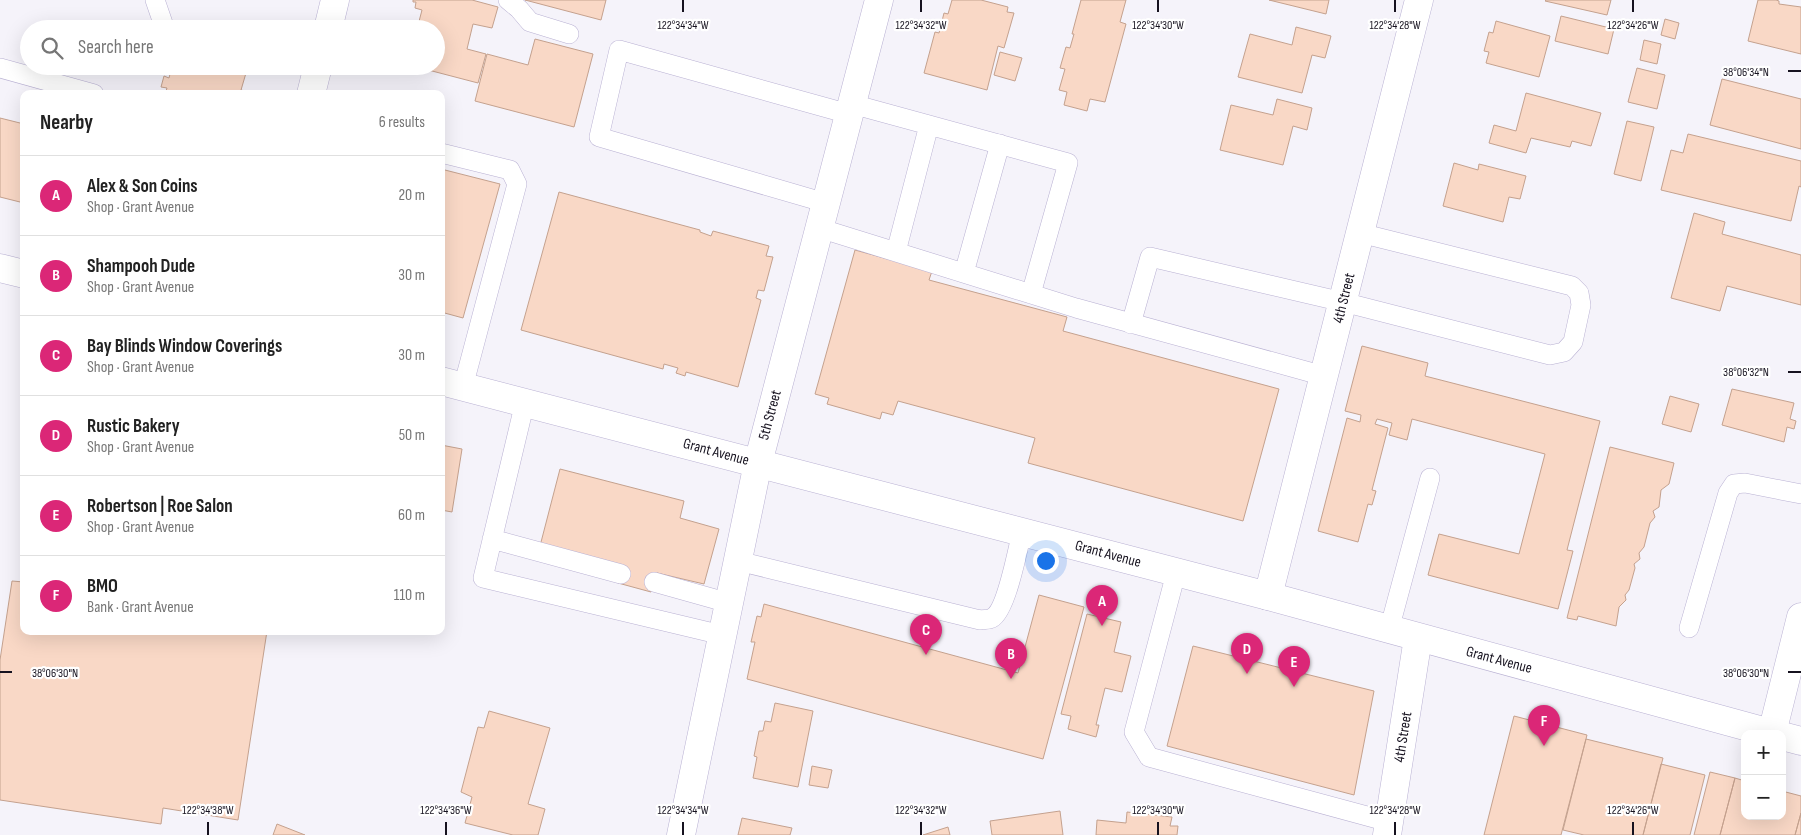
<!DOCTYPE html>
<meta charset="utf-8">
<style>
:root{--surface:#fff;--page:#f2f2f2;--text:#222;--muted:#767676;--line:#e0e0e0;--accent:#db2777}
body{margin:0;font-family:"Sofia Sans Condensed",sans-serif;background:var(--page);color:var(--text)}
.controls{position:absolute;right:15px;bottom:15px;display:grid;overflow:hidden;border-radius:10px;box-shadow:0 5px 20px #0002}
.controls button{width:45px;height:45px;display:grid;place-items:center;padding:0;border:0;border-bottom:1px solid var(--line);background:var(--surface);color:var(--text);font:25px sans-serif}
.you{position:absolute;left:1045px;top:560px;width:18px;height:18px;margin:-12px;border:4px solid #fff;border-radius:50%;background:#1a73e8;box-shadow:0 0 0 8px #1a73e833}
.badge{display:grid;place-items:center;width:32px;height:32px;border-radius:50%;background:var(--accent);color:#fff;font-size:16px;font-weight:700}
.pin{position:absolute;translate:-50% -41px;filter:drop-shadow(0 1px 2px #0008)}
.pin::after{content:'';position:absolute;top:26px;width:18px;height:15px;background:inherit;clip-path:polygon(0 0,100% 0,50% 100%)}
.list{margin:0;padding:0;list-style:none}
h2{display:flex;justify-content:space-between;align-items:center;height:65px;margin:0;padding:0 20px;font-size:21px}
h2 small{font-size:16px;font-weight:400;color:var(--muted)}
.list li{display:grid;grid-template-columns:32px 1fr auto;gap:15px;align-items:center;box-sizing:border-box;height:80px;padding:0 20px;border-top:1px solid var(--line)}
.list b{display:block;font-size:19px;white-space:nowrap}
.list p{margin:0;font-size:16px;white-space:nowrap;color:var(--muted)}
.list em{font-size:16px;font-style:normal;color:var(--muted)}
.icon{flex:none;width:28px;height:28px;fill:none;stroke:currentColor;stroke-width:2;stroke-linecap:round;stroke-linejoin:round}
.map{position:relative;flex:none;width:1801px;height:835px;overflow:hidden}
.search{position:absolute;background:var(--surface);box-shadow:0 5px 20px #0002;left:20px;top:20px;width:425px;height:55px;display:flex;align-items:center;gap:12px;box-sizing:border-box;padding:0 18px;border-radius:28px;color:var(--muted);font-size:19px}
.panel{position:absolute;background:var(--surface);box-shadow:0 5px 20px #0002;left:20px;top:90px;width:425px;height:545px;border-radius:10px}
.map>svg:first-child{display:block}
.building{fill:#f9d8c6;stroke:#c4a18e}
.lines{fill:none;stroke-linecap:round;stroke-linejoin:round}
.lane-casing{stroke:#b9b1d3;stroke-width:20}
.street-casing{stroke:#b9b1d3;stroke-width:29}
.secondary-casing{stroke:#b9b1d3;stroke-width:29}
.lane{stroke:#fff;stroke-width:19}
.street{stroke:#fff;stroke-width:28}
.secondary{stroke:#fff;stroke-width:28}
.ticks{fill:none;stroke:#16121f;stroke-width:2}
.labels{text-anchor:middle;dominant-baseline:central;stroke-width:4.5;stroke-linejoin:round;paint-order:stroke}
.street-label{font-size:15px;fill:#16121f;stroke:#fff}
.ticks-label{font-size:12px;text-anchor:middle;fill:#16121f;stroke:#fff;stroke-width:4.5;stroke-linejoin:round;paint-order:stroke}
</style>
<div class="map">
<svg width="1801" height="835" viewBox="0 0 1801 835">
<rect width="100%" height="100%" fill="#f5f3fa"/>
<path class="building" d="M 413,0 L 472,0 L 498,7 L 492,28 L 473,24 L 467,49 L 486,54 L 478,83 L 413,66 L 436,66 L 436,29 L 417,29 L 422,10 L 415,8 L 416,2 L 413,2 Z
M 525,0 L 606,0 L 601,20 Z
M 952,0 L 981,0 L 1008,7 L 1007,12 L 1014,13 L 1004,48 L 998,46 L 987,90 L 924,73 L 935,32 L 939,33 L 944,13 L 948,14 Z
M 1081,0 L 1126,0 L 1120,22 L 1126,24 L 1105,102 L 1090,99 L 1087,111 L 1064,105 L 1067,92 L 1059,90 L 1065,69 L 1060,68 L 1066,47 L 1070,48 L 1074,34 L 1072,34 Z
M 1269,0 L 1329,0 L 1326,14 Z
M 1546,0 L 1611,0 L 1607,15 L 1545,1 Z
M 1758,0 L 1776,0 L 1779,1 L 1779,4 L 1801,7 L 1801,54 L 1748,41 Z
M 1561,16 L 1614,29 L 1608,54 L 1555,41 Z
M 1665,19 L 1679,23 L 1675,39 L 1661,35 Z
M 1496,21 L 1550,36 L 1539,77 L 1486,63 L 1489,52 L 1484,51 L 1489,32 L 1493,33 Z
M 1296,27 L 1331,36 L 1325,58 L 1312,55 L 1302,93 L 1238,77 L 1250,34 L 1292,45 Z
M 535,39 L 593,54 L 574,127 L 475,101 L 487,54 L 528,65 Z
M 1644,40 L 1661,44 L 1657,64 L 1640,60 Z
M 1000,52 L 1022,58 L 1015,81 L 994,75 Z
M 172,66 L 221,66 L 246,73 L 241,90 L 255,94 L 165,94 L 167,88 L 161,87 L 164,76 L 169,78 Z
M 1637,68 L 1665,75 L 1657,109 L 1628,102 Z
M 1722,79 L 1801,99 L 1801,149 L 1710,125 Z
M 1526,93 L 1601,113 L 1591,146 L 1572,141 L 1570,147 L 1531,138 L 1526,153 L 1489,143 L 1494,125 L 1516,131 Z
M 1277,99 L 1312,108 L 1307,130 L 1293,126 L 1283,165 L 1220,150 L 1231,105 L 1273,115 Z
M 0,118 L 24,124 L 24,203 L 0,197 Z
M 1627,121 L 1654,127 L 1641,181 L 1614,174 Z
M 1688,134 L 1801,161 L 1801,187 L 1799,186 L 1791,221 L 1661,190 L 1671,150 L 1683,153 Z
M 1454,163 L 1478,170 L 1479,164 L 1526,176 L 1520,199 L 1509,197 L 1503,222 L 1443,206 Z
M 441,169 L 500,184 L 463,318 L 441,312 Z
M 559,192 L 700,230 L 700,232 L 711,236 L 713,231 L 769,246 L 766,256 L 773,257 L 764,291 L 758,290 L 756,298 L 761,300 L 738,387 L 686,372 L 685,376 L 676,373 L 678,368 L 664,364 L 663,369 L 521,330 Z
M 1694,213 L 1725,222 L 1722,234 L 1801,255 L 1801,305 L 1727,286 L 1720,311 L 1671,298 Z
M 855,250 L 932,271 L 929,280 L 1067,317 L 1063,331 L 1279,389 L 1243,521 L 1028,463 L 1035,438 L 898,401 L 893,415 L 882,412 L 880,419 L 827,404 L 829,398 L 815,394 Z
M 1362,346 L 1428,363 L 1425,376 L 1600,421 L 1567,550 L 1573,551 L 1558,609 L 1428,575 L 1439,534 L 1519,554 L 1545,454 L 1412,419 L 1407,440 L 1389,435 L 1392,423 L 1377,419 L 1375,424 L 1388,428 L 1372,490 L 1376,491 L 1372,505 L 1368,504 L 1358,542 L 1318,531 L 1347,418 L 1360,422 L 1361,415 L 1345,411 Z
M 1732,389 L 1794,403 L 1790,419 L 1796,421 L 1794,429 L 1787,427 L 1784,442 L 1722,425 Z
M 1670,396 L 1699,404 L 1691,432 L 1662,424 Z
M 441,445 L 462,449 L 452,512 L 441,510 Z
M 1610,447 L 1674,463 L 1669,484 L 1661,490 L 1659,507 L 1653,511 L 1655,517 L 1650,523 L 1644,547 L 1639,553 L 1640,559 L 1634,564 L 1635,568 L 1629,590 L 1625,595 L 1626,600 L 1619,607 L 1616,626 L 1578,616 L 1577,620 L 1567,618 Z
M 560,469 L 684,501 L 680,518 L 719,529 L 704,584 L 657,573 L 651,592 L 618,583 L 621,574 L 540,546 Z
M 12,581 L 24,582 L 24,631 L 267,631 L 238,820 L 163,808 L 161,824 L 0,800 L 0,660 Z
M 1039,595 L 1084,607 L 1043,759 L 747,679 L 755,642 L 751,642 L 757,616 L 761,617 L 764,604 L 1018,673 Z
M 1087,614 L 1121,622 L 1114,652 L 1131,656 L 1122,692 L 1105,688 L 1096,725 L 1099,725 L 1096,737 L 1068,729 L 1071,716 L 1061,714 Z
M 1193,646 L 1374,691 L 1354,795 L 1167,746 Z
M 775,703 L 813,711 L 798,787 L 753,778 L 757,757 L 754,756 L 759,731 L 763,731 L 765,721 L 771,722 Z
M 489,711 L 550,728 L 528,804 L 545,809 L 538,835 L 513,835 L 465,823 L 472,797 L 461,792 L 478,727 L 484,728 Z
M 1514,716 L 1587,735 L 1561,835 L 1484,835 Z
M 1586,739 L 1663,758 L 1643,835 L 1584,835 L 1563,830 Z
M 1661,764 L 1705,775 L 1690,835 L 1643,835 Z
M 812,766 L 832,770 L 828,788 L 809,785 Z
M 1710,772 L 1735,778 L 1720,835 L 1694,835 Z
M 1735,778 L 1745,781 L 1745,816 L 1782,816 L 1782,791 L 1801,796 L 1801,813 L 1795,835 L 1720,835 Z
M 1060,811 L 1063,835 L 992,835 L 990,821 Z
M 1127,812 L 1172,817 L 1170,826 L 1178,826 L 1177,835 L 1096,835 L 1097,820 L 1126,823 Z
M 1801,813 L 1801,835 L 1795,835 Z
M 742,818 L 792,828 L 790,835 L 738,835 Z
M 277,824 L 305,835 L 273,835 Z
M 948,827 L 950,835 L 923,835 Z"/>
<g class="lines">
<g class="lane-casing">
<path id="lane" d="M 155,0 L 165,29
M 508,0 L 519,9 L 530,22 L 569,34
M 0,68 L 94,94
M 852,104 L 1068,163 L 1031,294
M 441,153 L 510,170 L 517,184 L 463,387
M 826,203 L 599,137 L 619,50 L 849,114
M 819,228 L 1076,308 L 1324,376
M 896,252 L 929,125
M 964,273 L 1000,144
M 1131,324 L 1150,257 L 1343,302 L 1550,355 L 1564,352 L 1573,342 L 1581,305 L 1579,293 L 1572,286 L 1360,233
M 525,402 L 483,578 L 722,635
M 492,539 L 621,574
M 738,561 L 980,620 C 984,619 989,620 992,618 C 1006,611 1018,549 1022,531
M 1176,573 L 1134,732 L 1149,757 L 1389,822
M 654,582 L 729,603
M 1689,628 L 1728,493 L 1734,484 L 1745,483 L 1801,494
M 1389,630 L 1430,478"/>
</g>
<g class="street-casing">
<path id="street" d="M 328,29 L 335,0
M 311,94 L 318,66
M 1268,596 L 1419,0
M 1772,733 L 1801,617
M 681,835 L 758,463 L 879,0
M 1387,835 L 1418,638"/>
</g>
<g class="secondary-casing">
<path id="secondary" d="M 0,268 L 24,274
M 441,381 L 1268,596 L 1774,734
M 1782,736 L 1801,741"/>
</g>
<use href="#lane" class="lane"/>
<use href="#street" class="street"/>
<use href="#secondary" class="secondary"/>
</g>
<path class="ticks" d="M 683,0 L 683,12M 921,0 L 921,12M 1158,0 L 1158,12M 1395,0 L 1395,12M 1633,0 L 1633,12M 1788,71 L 1801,71M 1788,372 L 1801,372M 0,672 L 12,672M 1788,672 L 1801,672M 208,822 L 208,835M 446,822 L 446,835M 683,822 L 683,835M 921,822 L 921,835M 1158,822 L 1158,835M 1395,822 L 1395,835M 1633,822 L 1633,835"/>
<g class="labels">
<g class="street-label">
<text transform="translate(1344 298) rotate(-76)">4th Street</text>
<text transform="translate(770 415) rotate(-75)">5th Street</text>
<text transform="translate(716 452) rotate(15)">Grant Avenue</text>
<text transform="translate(1108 554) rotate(15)">Grant Avenue</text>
<text transform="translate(1499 660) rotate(15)">Grant Avenue</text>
<text transform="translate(1403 737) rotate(-81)">4th Street</text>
</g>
</g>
<g class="ticks-label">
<text x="683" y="29">122°34'34"W</text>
<text x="921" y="29">122°34'32"W</text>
<text x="1158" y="29">122°34'30"W</text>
<text x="1395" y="29">122°34'28"W</text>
<text x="1633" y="29">122°34'26"W</text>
<text x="1746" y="76">38°06'34"N</text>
<text x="1746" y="376">38°06'32"N</text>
<text x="55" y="677">38°06'30"N</text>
<text x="1746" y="677">38°06'30"N</text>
<text x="208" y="814">122°34'38"W</text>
<text x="446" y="814">122°34'36"W</text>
<text x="683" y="814">122°34'34"W</text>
<text x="921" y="814">122°34'32"W</text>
<text x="1158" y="814">122°34'30"W</text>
<text x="1395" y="814">122°34'28"W</text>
<text x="1633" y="814">122°34'26"W</text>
</g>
</svg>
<div class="controls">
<button>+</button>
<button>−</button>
</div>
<div class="you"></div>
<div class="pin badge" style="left:1102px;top:626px">A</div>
<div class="pin badge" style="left:1011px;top:679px">B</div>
<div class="pin badge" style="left:926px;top:655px">C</div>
<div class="pin badge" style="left:1247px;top:674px">D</div>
<div class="pin badge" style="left:1294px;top:687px">E</div>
<div class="pin badge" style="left:1544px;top:746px">F</div>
<div class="search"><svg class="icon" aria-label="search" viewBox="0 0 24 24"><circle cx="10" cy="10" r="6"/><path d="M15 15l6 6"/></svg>Search here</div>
<section class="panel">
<h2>Nearby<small>6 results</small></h2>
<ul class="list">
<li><span class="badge">A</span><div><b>Alex &amp; Son Coins</b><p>Shop · Grant Avenue</p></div><em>20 m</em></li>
<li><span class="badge">B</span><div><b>Shampooh Dude</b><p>Shop · Grant Avenue</p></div><em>30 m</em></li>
<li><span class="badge">C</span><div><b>Bay Blinds Window Coverings</b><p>Shop · Grant Avenue</p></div><em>30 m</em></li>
<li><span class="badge">D</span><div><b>Rustic Bakery</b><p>Shop · Grant Avenue</p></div><em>50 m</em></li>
<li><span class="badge">E</span><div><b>Robertson | Roe Salon</b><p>Shop · Grant Avenue</p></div><em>60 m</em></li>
<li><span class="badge">F</span><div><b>BMO</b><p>Bank · Grant Avenue</p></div><em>110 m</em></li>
</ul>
</section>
</div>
